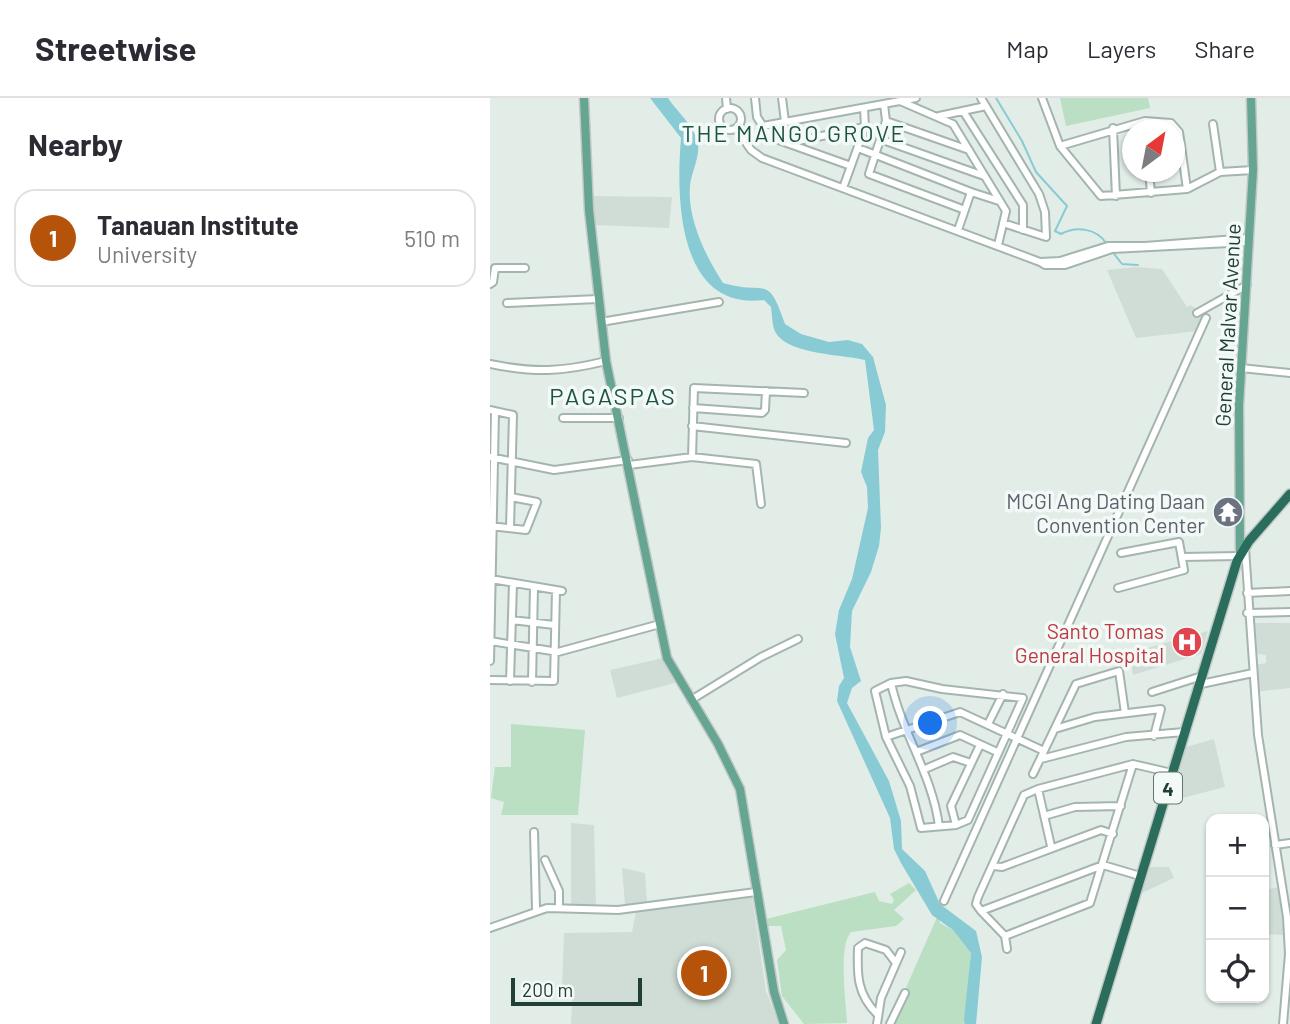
<!DOCTYPE html>
<meta charset="utf-8">
<style>
:root{--surface:#fff;--page:#f7f7f7;--text:#2b2b33;--muted:#7c7c81;--line:#e1e1e2;--accent:#b45309}
body{margin:0;font-family:Barlow,sans-serif;background:var(--page);color:var(--text)}
.controls{position:absolute;right:21px;bottom:21px;display:grid;overflow:hidden;border-radius:14px;box-shadow:0 2px 5px #0004}
.controls button{width:63px;height:63px;display:grid;place-items:center;padding:0;border:0;border-bottom:2px solid var(--line);background:var(--surface);color:var(--text);font:35px sans-serif}
.compass{position:absolute;left:632px;top:21px;width:63px;height:63px;border-radius:50%;background:var(--surface);box-shadow:0 2px 5px #0004;rotate:32deg}
.scale{position:absolute;left:21px;bottom:18px;width:131px;box-sizing:border-box;padding-left:7px;border:4px solid #213f36;border-top:0;font-size:19px;line-height:24px;white-space:nowrap;color:#213f36;-webkit-text-stroke:5px #f3f9f6;paint-order:stroke}
.you{position:absolute;left:441px;top:626px;width:24px;height:24px;margin:-18px;border:5px solid #fff;border-radius:50%;background:#1a73e8;box-shadow:0 0 0 10px #1a73e833}
.badge{display:grid;place-items:center;width:46px;height:46px;border-radius:50%;background:var(--accent);color:#fff;font-size:23px;font-weight:700}
.pin{position:absolute;translate:-50% -50%;border:4px solid #fff;box-shadow:0 2px 7px #0006}
.list{margin:0;padding:0;list-style:none}
h2{display:flex;justify-content:space-between;align-items:center;height:91px;margin:0;padding:0 28px;font-size:30px}
h2 small{font-size:23px;font-weight:400;color:var(--muted)}
.list li{display:grid;grid-template-columns:46px 1fr auto;gap:21px;align-items:center;box-sizing:border-box;height:98px;margin:0 14px 14px;padding:0 14px;border:2px solid var(--line);border-radius:21px}
.list b{display:block;font-size:26px;white-space:nowrap}
.list p{margin:0;font-size:23px;white-space:nowrap;color:var(--muted)}
.list em{font-size:23px;font-style:normal;color:var(--muted)}
.icon{flex:none;width:38px;height:38px;fill:none;stroke:currentColor;stroke-width:2;stroke-linecap:round;stroke-linejoin:round}
.map{position:relative;flex:none;width:800px;height:926px;overflow:hidden}
header{display:flex;align-items:center;gap:42px;box-sizing:border-box;height:98px;padding:0 35px;background:var(--surface);border-bottom:2px solid var(--line)}
header strong{font-size:33px}
nav{display:flex;gap:38px;margin-inline-start:auto;font-size:24px}
main{display:flex}
aside{flex:1;background:var(--surface)}
.map>svg:first-child{display:block}
.built{fill:#d0ddd7}
.green{fill:#badfc3}
.water{fill:#88cbd5}
.lines{fill:none;stroke-linecap:round;stroke-linejoin:round}
.stream{stroke:#88cbd5;stroke-width:2}
.minor-casing{stroke:#a4b5af;stroke-width:10}
.major-casing{stroke:#c1c9c7;stroke-width:11}
.highway-casing{stroke:#c1c9c7;stroke-width:12}
.minor{stroke:#fff;stroke-width:6}
.major{stroke:#65a592;stroke-width:8}
.highway{stroke:#2b6d5d;stroke-width:9}
.labels{text-anchor:middle;dominant-baseline:central;stroke-width:7;stroke-linejoin:round;paint-order:stroke}
.shield{fill:#f3f9f6;stroke:#607770;stroke-width:2}
.shield-label{font-size:19px;font-weight:bold;fill:#213f36}
.street-label{font-size:21px;fill:#213f36;stroke:#f3f9f6}
.worship-label{font-size:21px;fill:#5b616d;stroke:#f3f9f6;text-anchor:end}
.health-label{font-size:21px;fill:#be3a42;stroke:#f3f9f6;text-anchor:end}
.neighbourhood-label{font-size:23px;letter-spacing:2px;fill:#1c5343;stroke:#f3f9f6}
.quarter-label{font-size:24px;letter-spacing:2px;fill:#1c5343;stroke:#f3f9f6}
</style>
<header>
<strong>Streetwise</strong>
<nav><a>Map</a><a>Layers</a><a>Share</a></nav>
</header>
<main>
<aside>
<h2>Nearby<small></small></h2>
<ul class="list">
<li><span class="badge">1</span><div><b>Tanauan Institute</b><p>University</p></div><em>510 m</em></li>
</ul>
</aside>
<div class="map">
<svg width="800" height="926" viewBox="0 0 800 926">
<rect width="100%" height="100%" fill="#e2ede8"/>
<path class="built" d="M 101,98 L 182,99 L 179,130 L 103,127 Z
M 646,169 L 672,171 L 697,209 L 701,207 L 715,219 L 708,233 L 646,240 L 617,172 Z
M 760,525 L 800,525 L 800,590 L 765,594 L 766,567 L 776,565 L 776,557 L 762,555 Z
M 718,533 L 711,556 L 643,577 L 640,555 Z
M 173,560 L 185,585 L 127,600 L 120,572 Z
M 724,641 L 735,689 L 681,703 L 696,649 Z
M 81,725 L 104,727 L 106,808 L 81,807 Z
M 660,769 L 679,769 L 684,780 L 652,795 Z
M 132,770 L 155,775 L 157,805 L 135,807 Z
M 789,789 L 794,837 L 774,836 L 774,792 Z
M 262,799 L 276,893 L 289,926 L 81,926 L 83,889 L 72,889 L 74,835 L 142,834 L 146,814 Z"/>
<path class="green" d="M 570,0 L 658,0 L 660,10 L 576,28 Z
M 21,626 L 95,632 L 88,717 L 11,717 L 14,704 L 1,700 L 5,669 L 21,669 Z
M 419,785 L 426,792 L 404,812 L 414,821 L 406,828 L 361,834 C 348,847 356,905 357,925 L 314,926 L 292,898 L 287,862 L 296,852 L 291,828 L 277,828 L 276,821 L 385,794 L 389,803 L 402,806 L 404,802 L 400,796 Z
M 448,817 L 450,825 L 463,832 L 481,855 L 475,926 L 400,926 Z"/>
<path class="water" d="M 160,0 L 178,0 C 187,14 205,28 208,46 C 210,59 201,75 200,88 C 197,120 216,159 233,185 C 278,198 277,174 295,226 L 311,236 L 339,244 L 358,242 L 372,246 L 383,259 L 396,307 L 395,334 L 388,352 L 391,430 L 389,448 L 381,474 L 362,513 L 360,549 L 371,583 L 362,590 L 357,605 L 399,683 L 411,723 L 412,751 L 435,773 L 450,806 L 486,833 L 492,859 L 486,926 L 475,926 L 474,921 L 481,855 L 463,832 L 442,817 L 411,765 L 404,751 L 400,720 L 347,603 L 349,588 L 354,580 L 345,536 L 349,512 L 362,481 L 378,410 L 377,389 L 371,374 L 378,340 L 384,332 L 375,262 C 352,256 293,257 284,231 C 282,224 282,215 281,209 L 274,202 C 187,213 186,99 191,40 Z"/>
<g class="lines">
<path class="stream" d="M 506,0 L 532,43 L 546,74 L 577,108 L 565,133 L 571,136 C 586,128 606,130 616,145
M 621,152 L 632,166 L 648,167"/>
<g class="minor-casing">
<path id="minor" d="M 236,0 L 237,11
M 265,0 L 267,19 L 280,39 L 361,68
M 292,0 L 295,24
M 491,0 L 549,96 L 555,114 L 556,139 L 513,125
M 552,0 L 570,48 L 611,98 L 697,91 L 730,74 L 763,72
M 410,3 L 463,26 L 516,113 L 508,147
M 394,6 L 396,23 L 379,76 L 475,112
M229 21a11 11 0 1 1 22 0a11 11 0 1 1-22 0Z
M 473,13 L 533,107 L 533,132
M 449,18 L 496,8
M 396,23 L 479,52
M 723,26 L 730,74
M 273,28 L 426,0
M 246,30 L 261,52 L 272,60 L 550,164
M 623,30 L 626,98
M 390,41 L 494,78
M 298,45 L 375,29
M 570,48 L 655,23 L 681,25 L 689,34 L 697,91
M 368,50 L 481,94 L 468,132
M 659,74 L 661,95
M 353,90 L 375,29 L 374,10
M 481,94 L 509,103
M 759,140 L 655,148 L 618,148 L 570,163 L 550,164 L 555,167 L 575,167 L 622,151 L 759,144
M 0,186 L 3,184 L 5,170 L 35,170
M 17,205 L 108,201
M 707,215 L 757,187
M 111,224 L 229,204
M 0,266 C 45,275 72,274 116,263
M 751,270 L 800,275
M 203,310 L 272,315 L 275,312 L 276,293
M 0,312 L 23,317 L 20,430
M 73,320 L 129,320
M 202,328 L 356,345
M 0,359 L 64,372 L 138,362
M 202,359 L 266,366 L 271,406
M 139,367 L 202,359 L 204,290 L 314,295
M 0,428 L 36,432 L 47,404 L 21,399
M 755,450 L 768,637 L 797,819 L 799,856 L 793,926
M 692,459 L 749,458
M 1,481 L 72,493
M 628,490 L 694,472 L 689,444 L 631,455
M 757,495 L 800,493
M 757,515 L 800,514
M 22,522 L 64,527
M 0,543 L 68,554 L 170,526
M 0,563 L 5,313
M 0,582 L 64,583 L 66,492
M 20,583 L 23,485
M 416,583 L 452,591 L 533,600 L 478,722 L 466,727 L 431,730 L 420,688 L 396,639 L 385,593 L 401,585 Z
M 42,584 L 44,489
M 401,585 C 412,635 442,676 449,728
M 711,586 L 763,575
M 662,594 L 712,578
M 201,602 L 271,559 L 308,541
M 498,626 L 513,596
M 565,631 L 605,619 L 671,611 L 664,638
M 396,639 L 470,614 L 554,653
M 426,654 L 470,637 L 507,654
M 551,661 L 636,639 L 694,634
M 643,666 L 600,805 L 515,838 L 491,813 L 613,767 L 650,778
M 435,671 L 463,659 L 481,665
M 543,676 L 586,586 L 629,573 L 635,615
M 554,718 L 585,709 L 631,708
M 466,727 L 461,708 L 490,647
M 44,734 L 46,811
M 785,747 L 800,745
M 561,748 L 548,691 L 643,666 L 682,675
M 55,762 L 69,793 L 69,810
M 504,768 L 512,769 L 611,732 L 623,736
M 454,803 L 716,220
M 491,813 L 486,806 L 488,799 L 534,697 L 548,691
M 0,830 L 57,810 L 128,812 L 266,794
M 515,838 L 517,851
M 387,916 C 367,896 367,877 368,850 L 375,845 L 396,852 L 406,865
M 387,926 L 391,900 L 411,854
M 400,926 L 415,895"/>
</g>
<g class="major-casing">
<path id="major" d="M 94,0 L 99,112 L 116,263 L 177,560 L 228,646 L 250,691 L 284,894 L 294,926
M 750,455 L 749,307 L 763,72 L 761,0"/>
</g>
<g class="highway-casing">
<path id="highway" d="M 606,926 L 747,463 L 759,443 L 800,396"/>
</g>
<use href="#minor" class="minor"/>
<use href="#major" class="major"/>
<use href="#highway" class="highway"/>
</g>
<defs>
<g id="temple-disc" transform="scale(1.575)"><circle r="9.5" fill="#6b7280" stroke="#f3f9f6"/><path d="M0-6L5-2H3V0L6.5 2.5H4V6H1.5V3h-3V6H-4V2.5H-6.5L-3 0V-2H-5Z" fill="#fff"/></g>
<g id="hospital-disc" transform="scale(1.575)"><circle r="9.5" fill="#e0444e" stroke="#f3f9f6"/><path d="M-5-5h3v3.5h4V-5h3V5h-3V1.5h-4V5h-3Z" fill="#fff"/></g>
</defs>
<g fill-rule="evenodd">
<use href="#temple-disc" x="738" y="414"/>
<use href="#hospital-disc" x="697" y="544"/>
</g>
<g class="labels">
<rect class="shield" x="664" y="674.5" width="28" height="31" rx="5"/>
<g class="shield-label">
<text x="678" y="690">4</text>
</g>
<g class="street-label">
<text transform="translate(737 227) rotate(-87)">General Malvar Avenue</text>
</g>
<g class="worship-label">
<text x="715" y="402">MCGI Ang Dating Daan<tspan x="715" dy="24">Convention Center</tspan></text>
</g>
<g class="health-label">
<text x="674" y="532">Santo Tomas<tspan x="674" dy="24">General Hospital</tspan></text>
</g>
<g class="neighbourhood-label">
<text x="304" y="35">THE MANGO GROVE</text>
</g>
<g class="quarter-label">
<text x="123" y="297">PAGASPAS</text>
</g>
</g>
</svg>
<div class="controls">
<button>+</button>
<button>−</button>
<button><svg class="icon" aria-label="locate" viewBox="0 0 24 24"><circle cx="12" cy="12" r="6"/><path d="M12 2v4M12 18v4M2 12h4M18 12h4"/></svg></button>
</div>
<svg class="compass" viewBox="-18 -18 36 36"><path d="M0-13l5 13h-10z" fill="#e53935"/><path d="M0 13l5-13h-10z" fill="#7c7c81"/></svg>
<div class="scale">200 m</div>
<div class="you"></div>
<div class="pin badge" style="left:214px;top:875px">1</div>
</div>
</main>
